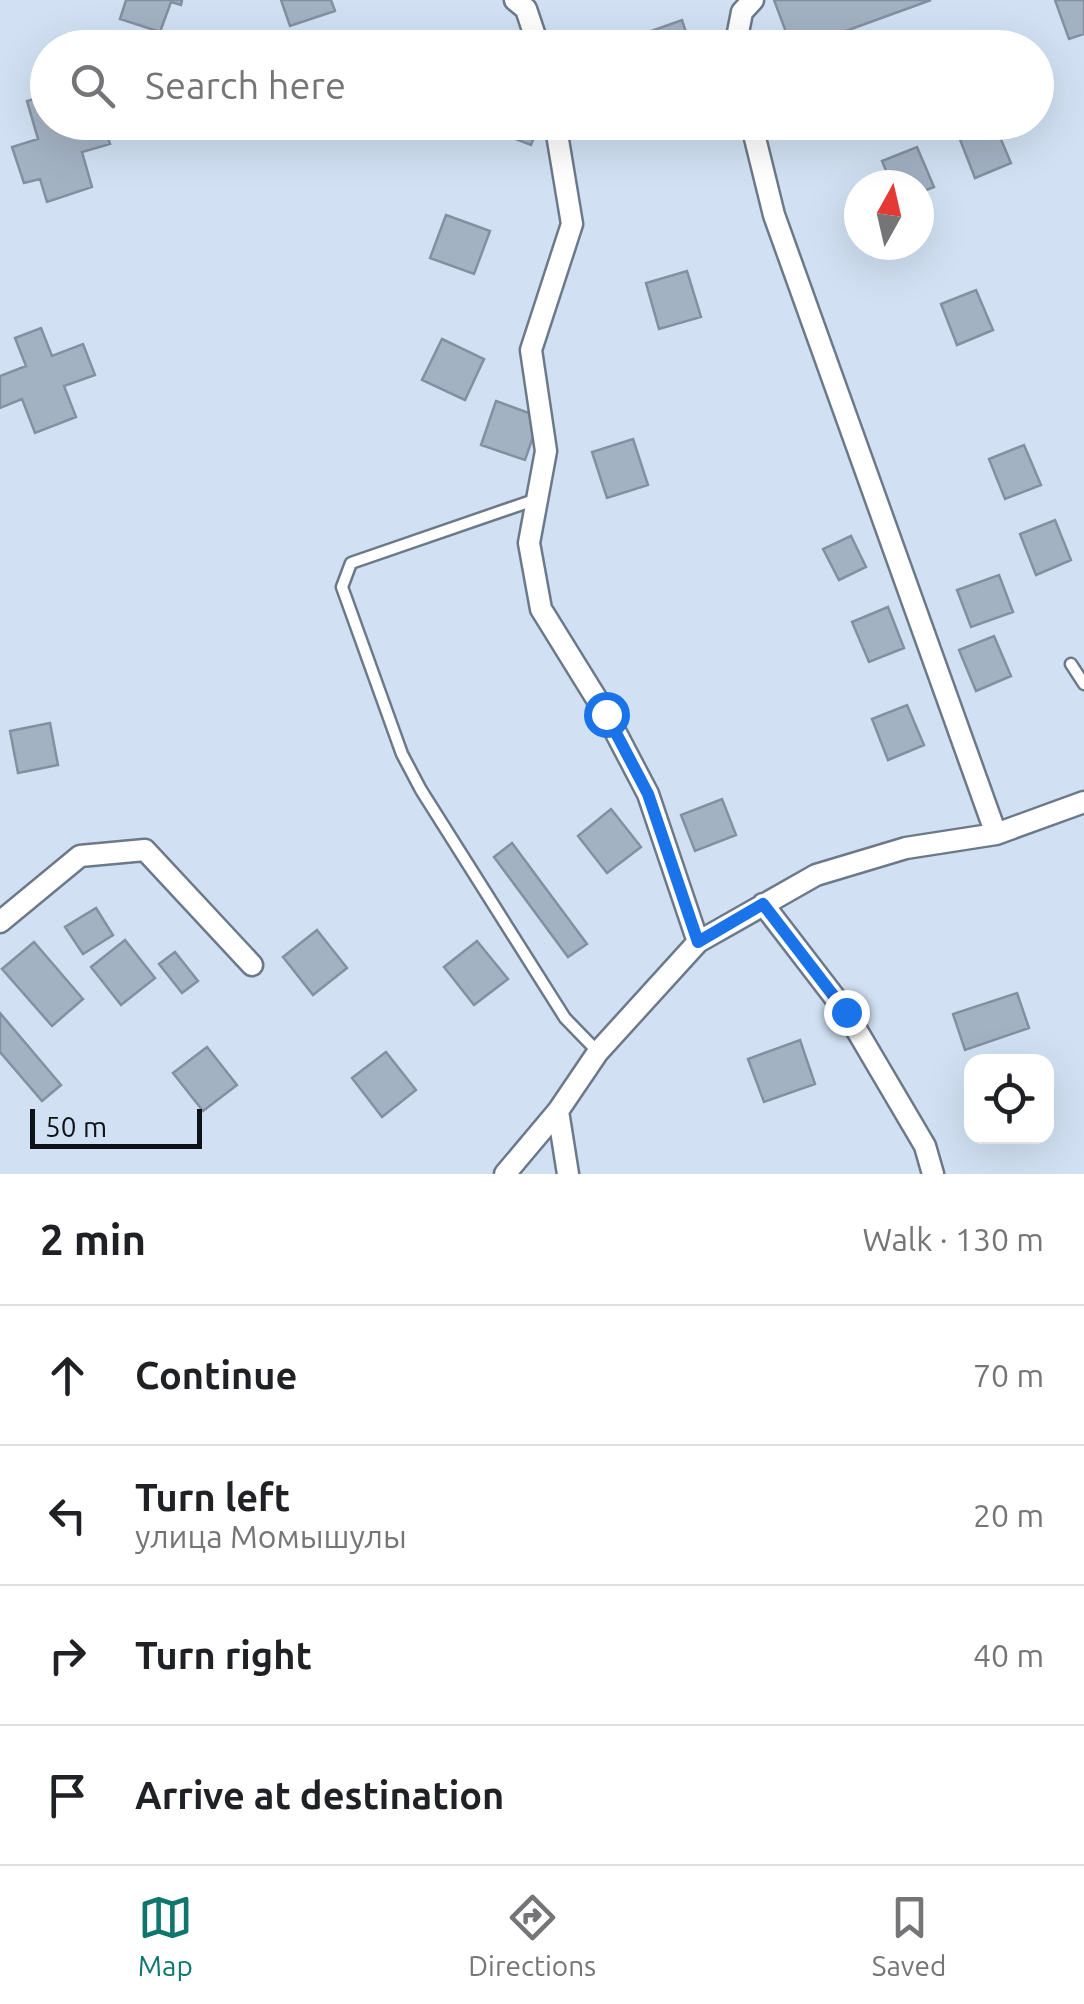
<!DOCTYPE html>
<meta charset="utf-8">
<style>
:root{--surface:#fff;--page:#f2f2f2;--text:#202124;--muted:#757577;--line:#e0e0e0;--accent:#0f766e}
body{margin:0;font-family:Ubuntu,sans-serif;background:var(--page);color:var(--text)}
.controls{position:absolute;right:30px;bottom:30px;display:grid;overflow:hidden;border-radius:20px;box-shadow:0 10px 40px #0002}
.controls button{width:90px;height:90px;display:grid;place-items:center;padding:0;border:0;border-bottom:2px solid var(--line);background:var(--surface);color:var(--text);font:50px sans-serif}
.compass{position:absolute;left:844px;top:170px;width:90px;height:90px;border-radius:50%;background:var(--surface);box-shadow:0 10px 40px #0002;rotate:8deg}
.scale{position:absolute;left:30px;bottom:25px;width:172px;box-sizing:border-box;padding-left:10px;border:5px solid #0e1319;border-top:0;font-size:28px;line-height:35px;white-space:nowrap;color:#0e1319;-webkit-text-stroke:8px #d1e1f3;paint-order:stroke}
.stop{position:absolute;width:30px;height:30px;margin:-22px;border:8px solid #1a73e8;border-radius:50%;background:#fff}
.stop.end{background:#1a73e8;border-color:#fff;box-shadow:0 2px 10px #0008}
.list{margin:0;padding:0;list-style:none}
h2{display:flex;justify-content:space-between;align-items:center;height:130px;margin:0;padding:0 40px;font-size:42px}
h2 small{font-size:32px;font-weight:400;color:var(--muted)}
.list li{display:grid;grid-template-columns:65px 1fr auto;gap:30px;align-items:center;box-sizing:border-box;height:140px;padding:0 40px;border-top:2px solid var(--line)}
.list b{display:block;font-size:38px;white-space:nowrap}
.list p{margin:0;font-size:32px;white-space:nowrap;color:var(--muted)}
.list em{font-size:32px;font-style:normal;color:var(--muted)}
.icon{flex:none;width:55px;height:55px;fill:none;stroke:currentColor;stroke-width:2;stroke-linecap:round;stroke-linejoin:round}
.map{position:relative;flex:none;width:1084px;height:1174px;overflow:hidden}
.search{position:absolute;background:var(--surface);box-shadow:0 10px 40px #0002;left:30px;right:30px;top:30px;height:110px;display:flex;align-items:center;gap:25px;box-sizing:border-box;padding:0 35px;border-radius:55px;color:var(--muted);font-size:38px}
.sheet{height:690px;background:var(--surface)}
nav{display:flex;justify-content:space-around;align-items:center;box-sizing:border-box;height:140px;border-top:2px solid var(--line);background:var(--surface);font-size:28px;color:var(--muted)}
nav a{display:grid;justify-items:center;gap:5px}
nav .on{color:var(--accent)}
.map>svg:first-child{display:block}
.building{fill:#a3b2c3;stroke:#8290a1;stroke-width:2.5}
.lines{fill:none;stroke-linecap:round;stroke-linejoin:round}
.lane-casing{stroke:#6c7989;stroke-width:15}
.street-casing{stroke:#6c7989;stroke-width:25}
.lane{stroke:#fff;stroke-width:10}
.street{stroke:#fff;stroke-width:20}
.route{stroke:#1a73e8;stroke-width:12}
</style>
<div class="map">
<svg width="1084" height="1174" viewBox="0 0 1084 1174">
<rect width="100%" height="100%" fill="#d1e1f3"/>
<path class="building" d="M 126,0 L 182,0 L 181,5 L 171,2 L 160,32 L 120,19 Z
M 281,0 L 331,0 L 335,11 L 290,26 Z
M 774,0 L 931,0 L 799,48 L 792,48 Z
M 1055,0 L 1084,0 L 1084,34 L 1069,39 Z
M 682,20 L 691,48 L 641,48 L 637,36 Z
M 48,95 L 48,122 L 103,122 L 110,144 L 82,152 L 92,187 L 47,202 L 40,179 L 24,183 L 12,147 L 38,139 L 27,101 Z
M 427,122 L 466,122 L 459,138 Z
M 489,122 L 540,122 L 531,145 L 487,128 Z
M 994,123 L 1011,163 L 975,178 L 959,137 Z
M 917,147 L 934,187 L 919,193 L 919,185 L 892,185 L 882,161 Z
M 446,215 L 490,231 L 474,274 L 430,258 Z
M 687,271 L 701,317 L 659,329 L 646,283 Z
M 976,290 L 993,330 L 957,345 L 941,304 Z
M 41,328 L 52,356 L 83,344 L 95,375 L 64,386 L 76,417 L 35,433 L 22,399 L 0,408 L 0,376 L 26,366 L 15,338 Z
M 442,339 L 484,359 L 465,400 L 422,380 Z
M 496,401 L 540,417 L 525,460 L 481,445 Z
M 633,439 L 648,485 L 607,498 L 592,452 Z
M 1024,445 L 1041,485 L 1005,499 L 989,459 Z
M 1055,520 L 1071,560 L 1036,575 L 1020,534 Z
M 851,536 L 866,567 L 839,580 L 823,549 Z
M 999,575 L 1013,612 L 971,627 L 957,590 Z
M 888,607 L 904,648 L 869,662 L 852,622 Z
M 994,636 L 1011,676 L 976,691 L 959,650 Z
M 907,705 L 924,745 L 888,760 L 872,719 Z
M 50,723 L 58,765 L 18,773 L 10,731 Z
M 722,799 L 736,835 L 695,851 L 681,815 Z
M 611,809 L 641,847 L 607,873 L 578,836 Z
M 512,843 L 587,944 L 568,957 L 494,857 Z
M 96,908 L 113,935 L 83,954 L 65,927 Z
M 317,930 L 347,968 L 313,995 L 283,957 Z
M 125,940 L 155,978 L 121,1005 L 91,967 Z
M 477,941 L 508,979 L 474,1005 L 444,967 Z
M 34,942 L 83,999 L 52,1026 L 2,969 Z
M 175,952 L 198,981 L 182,993 L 159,964 Z
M 1017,993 L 1029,1028 L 965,1050 L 953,1014 Z
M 0,1013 L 61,1085 L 42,1101 L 0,1052 Z
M 800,1040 L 815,1084 L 764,1102 L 748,1059 Z
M 207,1047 L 237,1085 L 203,1111 L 173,1073 Z
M 386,1052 L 416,1090 L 382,1117 L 352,1078 Z"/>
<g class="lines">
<g class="lane-casing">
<path id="lane" d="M 537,499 L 351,563 L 342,587 L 402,754 L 421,790 L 565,1018 L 598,1052
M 1071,664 L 1084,684"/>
</g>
<g class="street-casing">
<path id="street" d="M 515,0 L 526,9 L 539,48
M 735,48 L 742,12 L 753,0
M 555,122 L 572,224 L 531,350 L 546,451 L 529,543 L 541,609 L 606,714 L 648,794 L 698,942
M 751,122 L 774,215 L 996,834
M 763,904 L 846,1012 L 925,1146 L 933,1174
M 0,922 L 80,856 L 145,850 L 252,965
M 558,1111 L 568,1174
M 505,1174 L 558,1111 L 598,1052 L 698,942 L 816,875 L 906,848 L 996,834 L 1084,802"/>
</g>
<use href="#lane" class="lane"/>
<use href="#street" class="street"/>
</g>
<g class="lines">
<path class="route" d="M 606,714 L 648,794 L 698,942 L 763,904 L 846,1012"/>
</g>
</svg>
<div class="controls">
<button><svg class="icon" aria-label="locate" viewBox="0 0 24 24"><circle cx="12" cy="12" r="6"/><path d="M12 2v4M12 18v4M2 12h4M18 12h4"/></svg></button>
</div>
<svg class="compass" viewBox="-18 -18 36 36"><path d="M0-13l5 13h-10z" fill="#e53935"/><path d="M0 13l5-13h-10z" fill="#757577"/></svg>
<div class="scale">50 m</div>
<div class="stop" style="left:606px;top:714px"></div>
<div class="stop end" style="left:846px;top:1012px"></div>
<div class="search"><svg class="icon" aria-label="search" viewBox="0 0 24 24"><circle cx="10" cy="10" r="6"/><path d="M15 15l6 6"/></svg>Search here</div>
</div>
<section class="sheet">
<h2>2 min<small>Walk · 130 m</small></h2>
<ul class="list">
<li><svg class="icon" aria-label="ahead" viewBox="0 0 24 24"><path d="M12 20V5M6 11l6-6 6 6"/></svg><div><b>Continue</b></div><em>70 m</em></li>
<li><svg class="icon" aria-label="left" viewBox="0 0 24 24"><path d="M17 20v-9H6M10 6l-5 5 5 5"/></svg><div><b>Turn left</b><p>улица Момышулы</p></div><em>20 m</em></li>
<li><svg class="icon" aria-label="right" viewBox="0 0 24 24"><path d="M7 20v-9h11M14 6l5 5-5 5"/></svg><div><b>Turn right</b></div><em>40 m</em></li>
<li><svg class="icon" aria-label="arrive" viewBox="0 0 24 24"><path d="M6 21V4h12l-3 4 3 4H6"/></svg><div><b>Arrive at destination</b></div></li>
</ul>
</section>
<nav>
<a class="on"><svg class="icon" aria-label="map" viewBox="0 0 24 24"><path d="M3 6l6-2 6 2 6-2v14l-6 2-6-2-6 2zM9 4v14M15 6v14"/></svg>Map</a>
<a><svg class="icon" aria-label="directions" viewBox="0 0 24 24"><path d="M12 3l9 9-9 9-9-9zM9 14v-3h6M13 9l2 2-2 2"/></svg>Directions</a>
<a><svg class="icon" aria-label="saved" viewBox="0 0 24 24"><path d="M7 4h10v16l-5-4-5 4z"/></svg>Saved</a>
</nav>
